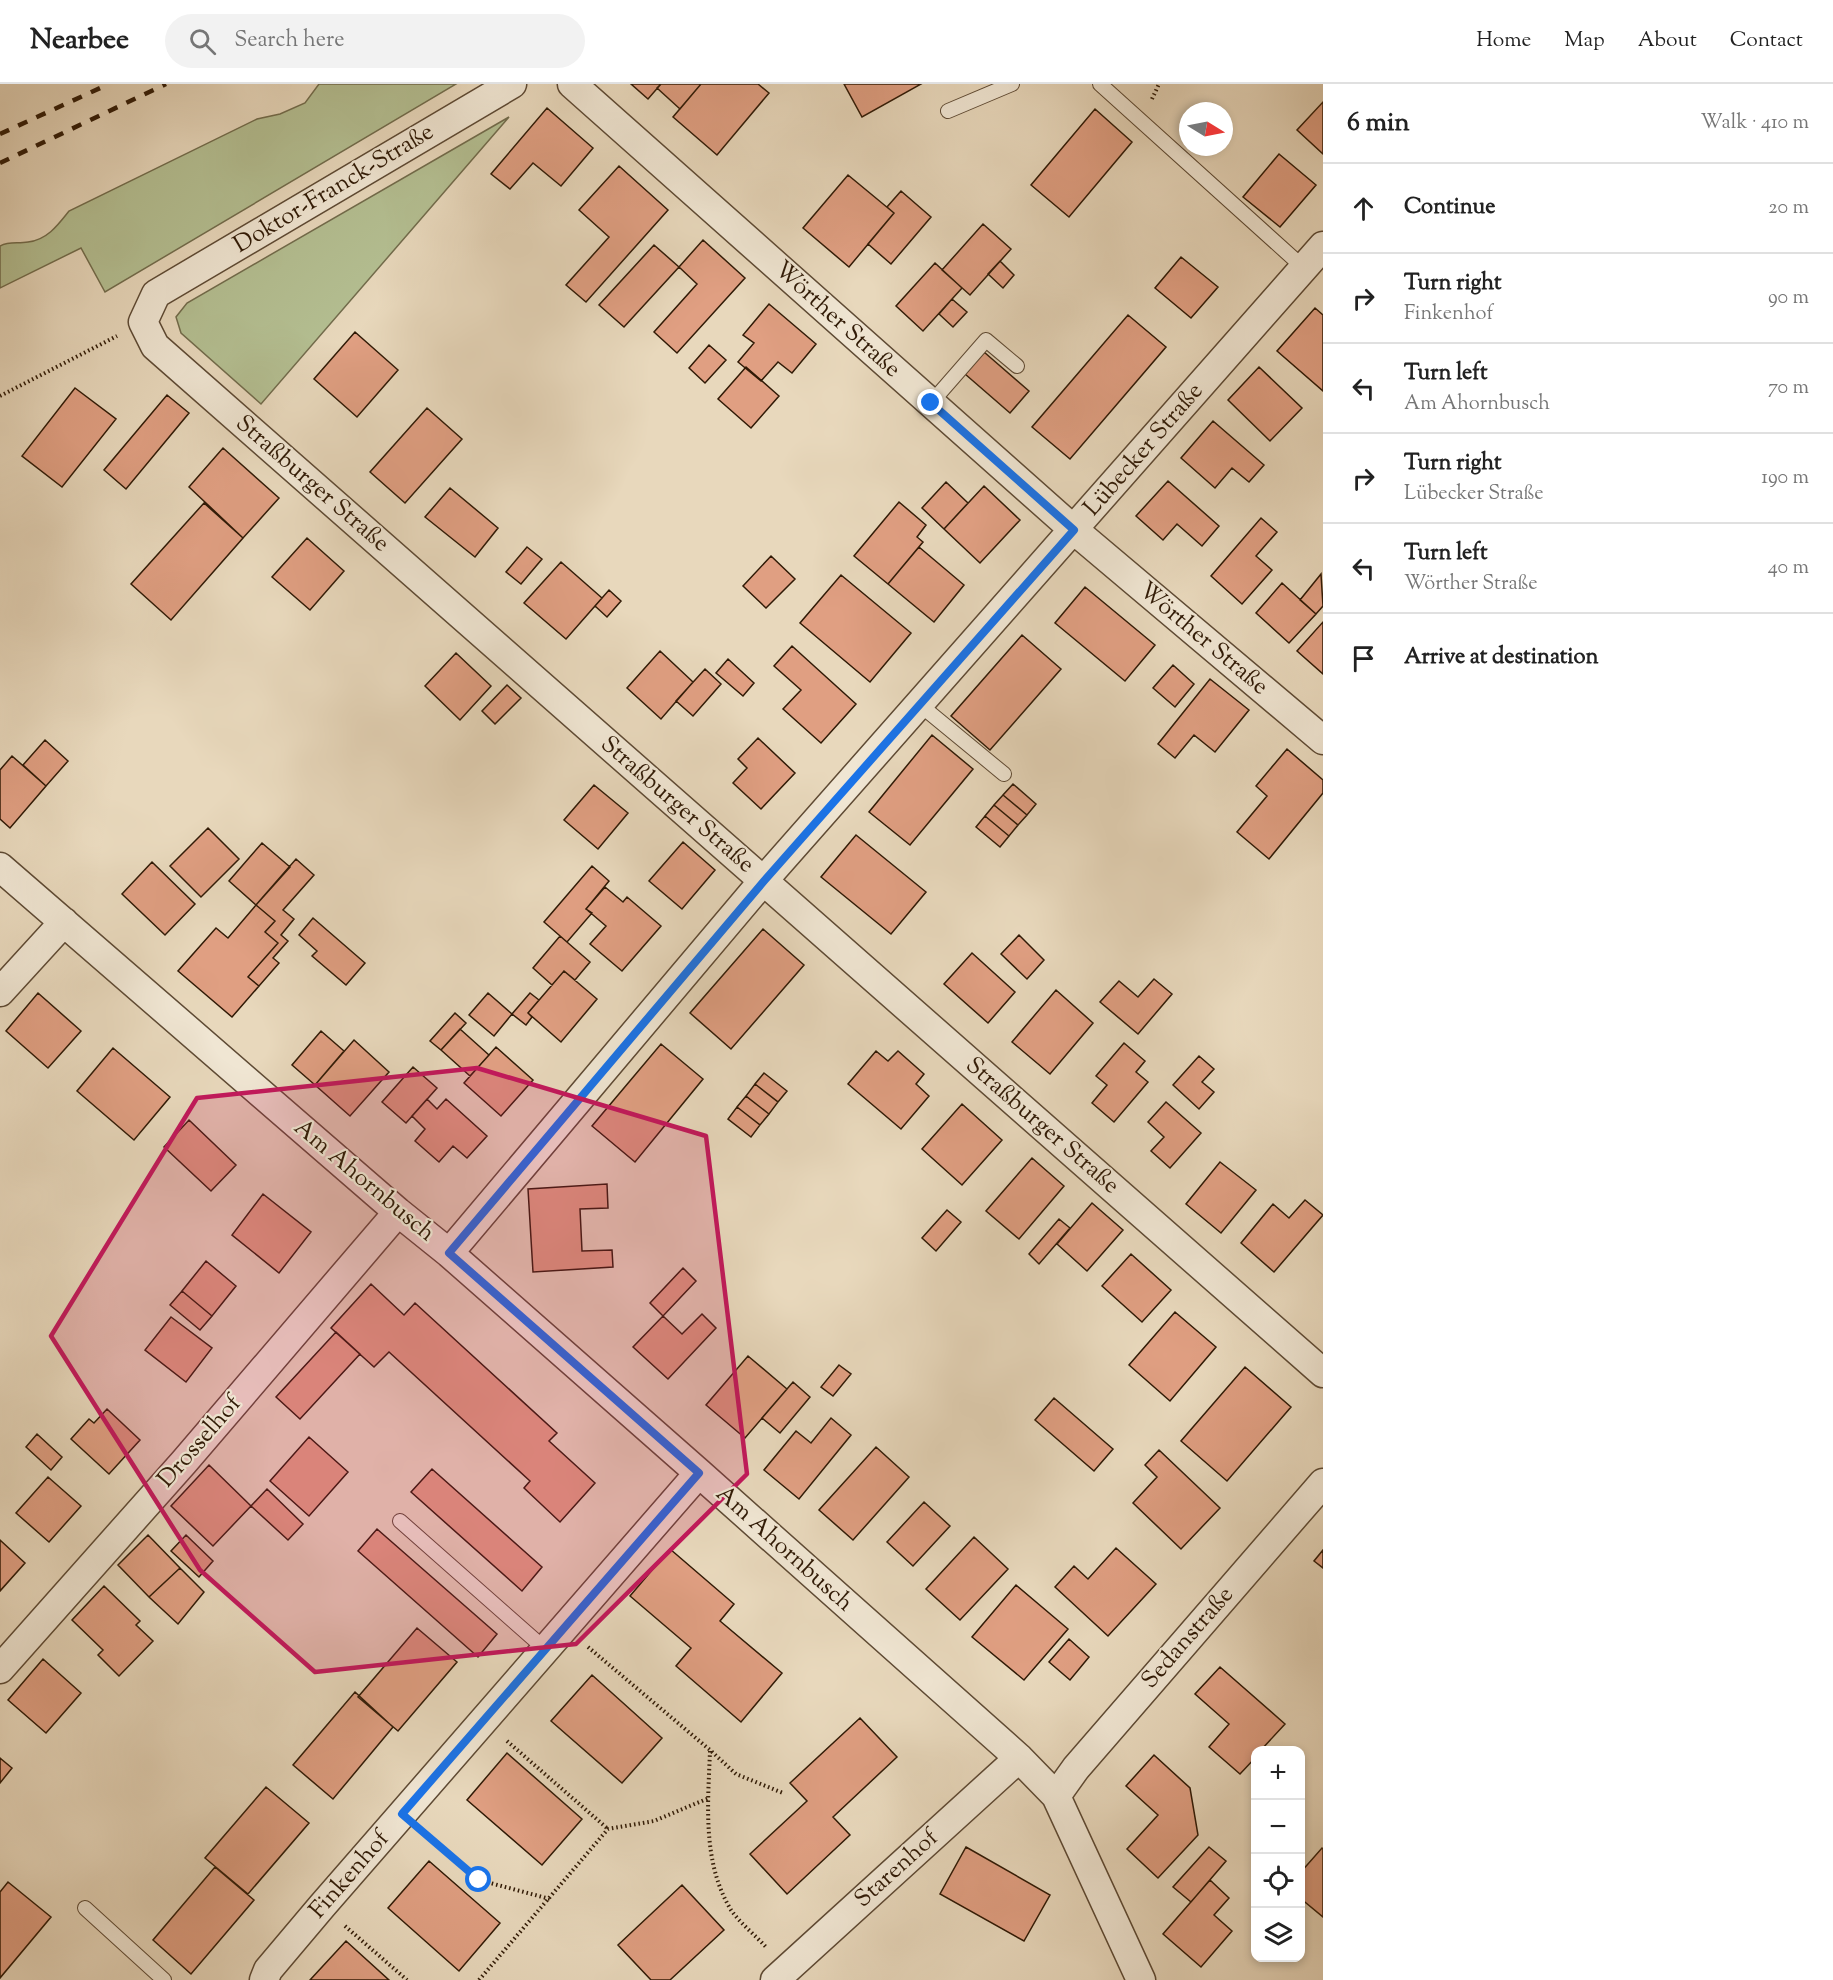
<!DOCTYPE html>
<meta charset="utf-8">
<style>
:root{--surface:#fff;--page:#f2f2f2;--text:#222;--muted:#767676;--line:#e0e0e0}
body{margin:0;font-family:"Sorts Mill Goudy",serif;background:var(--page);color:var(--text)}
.controls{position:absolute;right:18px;bottom:18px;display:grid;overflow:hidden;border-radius:12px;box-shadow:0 3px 9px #0003}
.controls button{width:54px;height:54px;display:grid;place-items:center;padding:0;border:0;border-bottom:2px solid var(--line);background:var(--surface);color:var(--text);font:30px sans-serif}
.compass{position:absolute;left:1179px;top:18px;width:54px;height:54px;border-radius:50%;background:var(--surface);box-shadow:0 3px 9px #0003;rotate:100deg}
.stop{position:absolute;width:18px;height:18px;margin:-14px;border:4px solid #1a73e8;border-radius:50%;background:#fff}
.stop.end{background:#1a73e8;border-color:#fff;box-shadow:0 2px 6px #0008}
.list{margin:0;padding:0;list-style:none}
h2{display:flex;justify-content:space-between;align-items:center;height:78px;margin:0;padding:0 24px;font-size:26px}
h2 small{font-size:20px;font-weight:400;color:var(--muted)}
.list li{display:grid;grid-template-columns:39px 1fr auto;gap:18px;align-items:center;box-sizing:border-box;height:90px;padding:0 24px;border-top:2px solid var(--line)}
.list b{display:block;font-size:22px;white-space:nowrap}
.list p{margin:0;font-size:20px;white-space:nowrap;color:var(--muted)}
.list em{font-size:20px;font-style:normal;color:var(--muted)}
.icon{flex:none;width:33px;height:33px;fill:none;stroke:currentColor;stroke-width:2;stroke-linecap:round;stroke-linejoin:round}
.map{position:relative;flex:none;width:1323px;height:1896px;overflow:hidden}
header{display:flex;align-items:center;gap:36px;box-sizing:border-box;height:84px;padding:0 30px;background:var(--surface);border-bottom:2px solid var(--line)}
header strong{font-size:28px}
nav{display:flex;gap:33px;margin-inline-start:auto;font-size:21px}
.search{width:420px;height:54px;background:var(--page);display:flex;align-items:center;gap:15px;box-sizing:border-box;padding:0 21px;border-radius:33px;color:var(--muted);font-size:22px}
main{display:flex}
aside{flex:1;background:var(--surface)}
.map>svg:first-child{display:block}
.green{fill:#b4bf92;stroke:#726c4c;stroke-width:1.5}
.building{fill:#e09f82;stroke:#301a06;stroke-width:1.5}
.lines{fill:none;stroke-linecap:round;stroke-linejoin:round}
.lane-casing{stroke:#5e4a34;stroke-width:16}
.street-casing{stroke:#5e4a34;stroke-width:31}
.path{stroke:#301a06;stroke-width:4;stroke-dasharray:1.5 3;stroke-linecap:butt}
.lane{stroke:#f0e6d3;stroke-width:14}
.street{stroke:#f0e6d3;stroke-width:28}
.rail{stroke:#301a06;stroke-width:4.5;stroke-dasharray:10 10;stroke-linecap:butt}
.route{stroke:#1a73e8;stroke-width:8}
.marked{fill:#c2185b;fill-opacity:0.2;stroke:#c2185b;stroke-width:4.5;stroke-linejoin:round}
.labels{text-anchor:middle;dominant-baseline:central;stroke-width:4.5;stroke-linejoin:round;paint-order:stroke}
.street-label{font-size:24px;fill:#301a06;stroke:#f0e6d3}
</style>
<header>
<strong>Nearbee</strong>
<div class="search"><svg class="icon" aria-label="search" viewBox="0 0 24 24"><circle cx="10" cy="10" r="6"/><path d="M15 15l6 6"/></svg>Search here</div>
<nav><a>Home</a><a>Map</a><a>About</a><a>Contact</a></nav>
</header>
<main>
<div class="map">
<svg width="1323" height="1896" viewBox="0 0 1323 1896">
<rect width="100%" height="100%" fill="#e8d8bc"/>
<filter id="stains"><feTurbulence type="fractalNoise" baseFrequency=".00333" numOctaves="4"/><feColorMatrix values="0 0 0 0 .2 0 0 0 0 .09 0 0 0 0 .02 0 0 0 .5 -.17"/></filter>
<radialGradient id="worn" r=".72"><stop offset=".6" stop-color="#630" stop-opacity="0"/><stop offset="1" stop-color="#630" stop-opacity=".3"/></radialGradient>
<path class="green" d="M 319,0 L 456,0 L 105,208 L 81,164 L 0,204 L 0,162 C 9,157 18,160 28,158 C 47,156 58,141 69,127 L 257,35 L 280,30 L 305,19 Z
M 509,33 L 261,320 L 181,249 L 176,233 L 187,219 Z"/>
<path class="building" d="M 631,0 L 661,0 L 648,15 Z
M 661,0 L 701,0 L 680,25 L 657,4 Z
M 701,0 L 758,0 L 769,9 L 717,71 L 673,33 Z
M 844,0 L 921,0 L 862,33 Z
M 1323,18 L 1323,70 L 1297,46 Z
M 547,24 L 593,64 L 561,102 L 533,79 L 510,105 L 491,90 Z
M 1095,25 L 1132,58 L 1069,133 L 1031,101 Z
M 1279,70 L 1316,101 L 1280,143 L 1243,113 Z
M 619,82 L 668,126 L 586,218 L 566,201 L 609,153 L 579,126 Z
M 848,91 L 894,129 L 849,183 L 803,144 Z
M 901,107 L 931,133 L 891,180 L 868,160 L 894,129 L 887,123 Z
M 983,140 L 1011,165 L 970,211 L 942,186 Z
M 703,156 L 745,194 L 677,269 L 654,248 L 697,200 L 679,183 Z
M 654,161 L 679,183 L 624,243 L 599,221 Z
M 1181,173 L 1218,203 L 1191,234 L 1155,204 Z
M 1000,177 L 1014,191 L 1003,204 L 988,190 Z
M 935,179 L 962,204 L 923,247 L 896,222 Z
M 952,215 L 967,228 L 953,243 L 939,230 Z
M 769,220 L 816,260 L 792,289 L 778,278 L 761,297 L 738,278 L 754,259 L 743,251 Z
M 1315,224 L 1323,231 L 1323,307 L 1277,267 Z
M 1128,231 L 1166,263 L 1070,375 L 1032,343 Z
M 355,248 L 398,286 L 357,333 L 314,295 Z
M 709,261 L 726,276 L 705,299 L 689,284 Z
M 984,268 L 1029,307 L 1010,329 L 965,290 Z
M 746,283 L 779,312 L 751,344 L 718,315 Z
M 1259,283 L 1302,324 L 1270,357 L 1228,316 Z
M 75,304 L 116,335 L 62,403 L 22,372 Z
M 167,311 L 189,329 L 126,405 L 104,386 Z
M 427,324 L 462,355 L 405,419 L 370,388 Z
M 1213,337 L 1264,381 L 1249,398 L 1232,384 L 1215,404 L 1181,374 Z
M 223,364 L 279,414 L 243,454 L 189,403 Z
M 1168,397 L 1219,442 L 1202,462 L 1177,440 L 1163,456 L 1136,432 Z
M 946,398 L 968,419 L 944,445 L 922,424 Z
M 984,402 L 1020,436 L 980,479 L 944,445 Z
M 450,404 L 498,444 L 475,473 L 425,433 Z
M 899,418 L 926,441 L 917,453 L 923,458 L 888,500 L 854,472 Z
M 204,419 L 243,454 L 171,536 L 131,500 Z
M 1261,434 L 1277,448 L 1256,472 L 1272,486 L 1242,520 L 1211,492 Z
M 307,454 L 344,487 L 310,526 L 272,493 Z
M 527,463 L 542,475 L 521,500 L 506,488 Z
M 919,463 L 964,501 L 934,538 L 888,500 Z
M 771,472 L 795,495 L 766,524 L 743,502 Z
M 561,478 L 602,514 L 566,555 L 524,519 Z
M 1321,490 L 1323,522 L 1316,530 L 1300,516 Z
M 841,491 L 911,549 L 870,598 L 800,539 Z
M 1282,499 L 1316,530 L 1289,559 L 1256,529 Z
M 1085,503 L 1155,561 L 1125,597 L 1055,539 Z
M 609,506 L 621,517 L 607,533 L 595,522 Z
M 1323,538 L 1323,590 L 1297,567 Z
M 1022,551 L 1061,585 L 990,666 L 951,632 Z
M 792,562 L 856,620 L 821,659 L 783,625 L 801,606 L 774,582 Z
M 660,567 L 693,598 L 661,635 L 627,604 Z
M 456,569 L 491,602 L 460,636 L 425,602 Z
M 728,575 L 754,599 L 743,612 L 716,589 Z
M 1173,581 L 1194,600 L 1175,623 L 1153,604 Z
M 705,585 L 721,600 L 693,632 L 676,617 Z
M 1210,595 L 1249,626 L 1215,668 L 1194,651 L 1175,674 L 1158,660 Z
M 507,601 L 521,614 L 495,640 L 482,627 Z
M 932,651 L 973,685 L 910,761 L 869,728 Z
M 758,654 L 795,689 L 761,725 L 733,699 L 747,684 L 738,675 Z
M 45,656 L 68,677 L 46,702 L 23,681 Z
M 1287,665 L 1323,696 L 1323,709 L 1269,775 L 1237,748 L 1267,712 L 1256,702 Z
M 12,672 L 46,702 L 10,744 L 0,735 L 0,686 Z
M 1013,700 L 1036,720 L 1027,731 L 1003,711 Z
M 594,701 L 628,729 L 598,765 L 564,736 Z
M 1003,711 L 1027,731 L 1018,741 L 994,721 Z
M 994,721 L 1018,741 L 1009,752 L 985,732 Z
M 985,732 L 1009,752 L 1000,763 L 976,743 Z
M 208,744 L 239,775 L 201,813 L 170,782 Z
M 856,751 L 926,808 L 891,850 L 821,793 Z
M 683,758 L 715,786 L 682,825 L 649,797 Z
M 262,759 L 290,783 L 256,821 L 229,797 Z
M 296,775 L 314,791 L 283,826 L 294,835 L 281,851 L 288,857 L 273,874 L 279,879 L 259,902 L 248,893 L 278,859 L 265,848 L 275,837 L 256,821 Z
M 152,778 L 195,820 L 165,851 L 122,810 Z
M 592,782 L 609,797 L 586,825 L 592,829 L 567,858 L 544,838 Z
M 605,803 L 623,818 L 627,813 L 661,842 L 622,887 L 590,860 L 606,842 L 586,825 Z
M 256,821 L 275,837 L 265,848 L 278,859 L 248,893 L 259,902 L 232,933 L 178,887 L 216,844 L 228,854 Z
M 313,834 L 365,879 L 346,901 L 312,872 L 317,867 L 299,851 Z
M 763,845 L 804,881 L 731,965 L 690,929 Z
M 1019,851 L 1044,876 L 1027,895 L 1001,870 Z
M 560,852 L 590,878 L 575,896 L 564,887 L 552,901 L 533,884 Z
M 972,869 L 1015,908 L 988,939 L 944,900 Z
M 564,887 L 597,915 L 561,958 L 528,929 Z
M 1154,895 L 1172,910 L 1138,950 L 1100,918 L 1119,897 L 1138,913 Z
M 1056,906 L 1093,939 L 1050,990 L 1012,958 Z
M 38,909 L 81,947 L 48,984 L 6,947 Z
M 488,909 L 512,930 L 494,952 L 469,931 Z
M 530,909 L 539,916 L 528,929 L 532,933 L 526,941 L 512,930 Z
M 455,929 L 466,939 L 441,966 L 430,957 Z
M 460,945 L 489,971 L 470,992 L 441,966 Z
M 321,947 L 344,967 L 315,1001 L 292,981 Z
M 354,956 L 389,988 L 350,1032 L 315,1001 Z
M 1124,959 L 1145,977 L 1136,988 L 1148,998 L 1114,1038 L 1092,1019 L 1107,1001 L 1096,992 Z
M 661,960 L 703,995 L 635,1078 L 592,1042 Z
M 496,963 L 533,996 L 501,1032 L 464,999 Z
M 113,964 L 170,1013 L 134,1056 L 77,1007 Z
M 876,967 L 888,977 L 898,967 L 924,990 L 916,1000 L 929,1012 L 901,1045 L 848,1000 Z
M 1199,972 L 1214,985 L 1202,998 L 1214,1008 L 1199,1025 L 1173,1001 Z
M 413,983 L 437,1004 L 406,1039 L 382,1018 Z
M 764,989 L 787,1007 L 778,1018 L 755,1000 Z
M 755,1000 L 778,1018 L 769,1030 L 746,1012 Z
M 746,1012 L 769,1030 L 760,1041 L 737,1023 Z
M 427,1015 L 437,1025 L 446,1015 L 487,1052 L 467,1074 L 453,1062 L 439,1078 L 415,1057 L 425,1045 L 412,1032 Z
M 1166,1018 L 1201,1049 L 1170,1084 L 1151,1067 L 1164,1053 L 1148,1038 Z
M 962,1020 L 1002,1056 L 962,1101 L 922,1065 Z
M 737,1023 L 760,1041 L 751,1053 L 728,1035 Z
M 189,1036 L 236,1081 L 211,1107 L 164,1063 Z
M 1032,1074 L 1064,1102 L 1019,1155 L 986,1127 Z
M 1220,1078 L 1256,1106 L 1221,1149 L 1186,1120 Z
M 607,1100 L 608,1124 L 580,1125 L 582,1167 L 612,1166 L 613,1183 L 533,1188 L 528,1105 Z
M 263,1110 L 311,1148 L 279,1189 L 232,1151 Z
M 1305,1116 L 1323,1131 L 1274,1188 L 1241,1159 L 1273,1120 L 1289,1134 Z
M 1092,1119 L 1123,1146 L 1087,1187 L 1057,1160 Z
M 947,1126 L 961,1138 L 936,1167 L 922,1154 Z
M 1059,1135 L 1070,1144 L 1039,1180 L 1029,1170 Z
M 1131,1170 L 1171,1206 L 1142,1238 L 1102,1202 Z
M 206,1177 L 236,1202 L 212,1232 L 182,1207 Z
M 683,1184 L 696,1197 L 663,1232 L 650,1219 Z
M 371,1200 L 404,1231 L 415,1219 L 557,1349 L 549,1357 L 595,1399 L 560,1438 L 524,1404 L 530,1397 L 389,1268 L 374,1283 L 331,1244 Z
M 182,1207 L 212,1232 L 200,1246 L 170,1221 Z
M 1175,1228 L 1216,1263 L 1170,1317 L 1129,1281 Z
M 702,1230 L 716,1244 L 668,1295 L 633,1263 L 663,1232 L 682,1250 Z
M 171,1233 L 212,1264 L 186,1298 L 145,1266 Z
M 336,1248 L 360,1270 L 300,1335 L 276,1313 Z
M 748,1272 L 787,1305 L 745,1354 L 706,1321 Z
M 839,1281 L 851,1290 L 833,1312 L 821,1303 Z
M 1245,1283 L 1291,1323 L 1227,1397 L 1181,1357 Z
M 793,1298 L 810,1313 L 780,1349 L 762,1334 Z
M 1054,1314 L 1113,1365 L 1094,1387 L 1035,1336 Z
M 107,1325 L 140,1356 L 109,1390 L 71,1355 L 89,1335 L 94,1339 Z
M 831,1334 L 851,1351 L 799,1415 L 764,1386 L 796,1347 L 811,1359 Z
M 37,1350 L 62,1373 L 51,1386 L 26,1363 Z
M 309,1353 L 348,1388 L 309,1432 L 270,1397 Z
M 876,1363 L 909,1393 L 853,1456 L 819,1426 Z
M 1159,1366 L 1220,1424 L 1181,1465 L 1133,1419 L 1157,1393 L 1145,1381 Z
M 209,1381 L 251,1422 L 213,1462 L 171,1422 Z
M 432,1385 L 542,1483 L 522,1507 L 411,1408 Z
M 48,1393 L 81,1422 L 49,1458 L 16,1429 Z
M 267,1405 L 303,1440 L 288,1456 L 251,1422 Z
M 924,1418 L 950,1442 L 913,1482 L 887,1458 Z
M 377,1445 L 497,1550 L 478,1573 L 358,1467 Z
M 148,1451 L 180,1484 L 149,1513 L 118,1481 Z
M 186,1451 L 213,1477 L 199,1493 L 171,1467 Z
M 974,1453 L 1008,1485 L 960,1536 L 926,1505 Z
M 0,1456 L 25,1479 L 0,1507 Z
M 1116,1464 L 1156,1500 L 1108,1552 L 1055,1503 L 1074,1482 L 1088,1495 Z
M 670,1465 L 734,1520 L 720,1537 L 782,1589 L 741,1638 L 676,1582 L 691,1564 L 630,1512 Z
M 1323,1466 L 1323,1484 L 1314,1477 Z
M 180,1484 L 204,1508 L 178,1540 L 149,1513 Z
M 1016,1501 L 1068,1545 L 1024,1596 L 972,1553 Z
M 104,1502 L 140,1537 L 136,1541 L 153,1557 L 119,1592 L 98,1571 L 103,1566 L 72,1536 Z
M 417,1544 L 457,1578 L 398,1647 L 358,1613 Z
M 1069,1555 L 1089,1573 L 1070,1596 L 1049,1578 Z
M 43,1575 L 81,1609 L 46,1649 L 8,1616 Z
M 1220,1583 L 1285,1640 L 1261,1666 L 1256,1666 L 1256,1673 L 1240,1690 L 1209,1663 L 1229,1640 L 1195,1610 Z
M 592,1591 L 662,1654 L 622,1699 L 551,1637 Z
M 355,1608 L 393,1643 L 333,1715 L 293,1681 Z
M 860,1634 L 897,1673 L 833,1733 L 850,1751 L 787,1810 L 750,1770 L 807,1717 L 790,1699 Z
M 507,1669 L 582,1735 L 542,1781 L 467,1716 Z
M 1154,1671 L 1190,1704 L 1198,1751 L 1158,1794 L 1127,1765 L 1158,1731 L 1126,1702 Z
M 0,1674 L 12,1684 L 0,1699 Z
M 266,1703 L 309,1739 L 248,1810 L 205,1774 Z
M 966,1763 L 1050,1811 L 1024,1857 L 940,1810 Z
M 1209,1763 L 1226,1777 L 1191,1818 L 1173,1803 Z
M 1322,1764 L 1323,1765 L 1323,1833 L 1300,1814 L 1300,1789 Z
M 429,1777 L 500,1839 L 459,1887 L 388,1824 Z
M 215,1783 L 254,1816 L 191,1890 L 153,1856 Z
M 1210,1796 L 1229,1814 L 1214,1831 L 1232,1847 L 1201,1883 L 1163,1850 Z
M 8,1798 L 51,1833 L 0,1894 L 0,1808 Z
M 682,1801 L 724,1846 L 670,1896 L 651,1896 L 618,1861 Z
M 346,1857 L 389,1896 L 310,1896 Z"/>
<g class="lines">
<g class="lane-casing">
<path id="lane" d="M 1100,0 L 1304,184
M 948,27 L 1012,0
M 931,319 L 986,256 L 1017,282
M 919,620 L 1004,690
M 400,1437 L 545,1565
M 85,1824 L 164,1896"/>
</g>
<g class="street-casing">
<path id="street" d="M 512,0 L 156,210 L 143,238 L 155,262 L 1323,1289
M 572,0 L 1074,446 L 1323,656
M 0,783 L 398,1128 L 449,1169 L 699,1389 L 1019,1674 L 1056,1712 L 1141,1896
M 0,908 L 64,838
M 449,1169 L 763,797 L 1323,162
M 0,1585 L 184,1378 L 398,1128
M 1056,1712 L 1076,1684 L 1323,1399
M 264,1896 L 268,1886 L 322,1822 L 699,1389
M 775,1896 L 1019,1674"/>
</g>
<path class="path" d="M 1152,15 L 1159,0
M 0,312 L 117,252
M 588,1563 L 710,1666 L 736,1690 L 783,1709
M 507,1657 L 608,1745
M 710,1667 C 708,1720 702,1778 731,1826 C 740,1839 755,1851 766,1863
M 424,1749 L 479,1796 L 550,1815
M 345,1842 L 407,1896
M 479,1896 L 608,1745 L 654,1737 L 709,1714"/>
<use href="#lane" class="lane"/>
<use href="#street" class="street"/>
<path class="rail" d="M 0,50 L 109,0
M 0,79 L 166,0"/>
</g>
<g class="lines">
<path class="route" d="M 479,1796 L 402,1730 L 699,1389 L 449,1169 L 764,797 L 1074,446 L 931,319"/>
</g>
<path class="marked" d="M 477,984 L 706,1052 L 747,1390 L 576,1560 L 315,1588 L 200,1486 L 51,1252 L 197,1014 Z"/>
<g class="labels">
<g class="street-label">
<text transform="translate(334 105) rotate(-31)">Doktor-Franck-Straße</text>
<text transform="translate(837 236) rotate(42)">Wörther Straße</text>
<text transform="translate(1144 366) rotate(-49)">Lübecker Straße</text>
<text transform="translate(312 400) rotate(41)">Straßburger Straße</text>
<text transform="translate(1203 555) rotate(40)">Wörther Straße</text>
<text transform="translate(677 721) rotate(41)">Straßburger Straße</text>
<text transform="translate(1042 1042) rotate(41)">Straßburger Straße</text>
<text transform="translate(364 1097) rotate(40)">Am Ahornbusch</text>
<text transform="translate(200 1358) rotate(-49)">Drosselhof</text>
<text transform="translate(784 1465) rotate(42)">Am Ahornbusch</text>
<text transform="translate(1188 1554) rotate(-49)">Sedanstraße</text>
<text transform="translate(897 1785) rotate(-42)">Starenhof</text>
<text transform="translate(350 1791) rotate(-49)">Finkenhof</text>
</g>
</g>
<rect width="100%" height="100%" filter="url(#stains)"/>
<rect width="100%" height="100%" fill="url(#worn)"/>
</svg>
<div class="controls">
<button>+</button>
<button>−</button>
<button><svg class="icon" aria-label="locate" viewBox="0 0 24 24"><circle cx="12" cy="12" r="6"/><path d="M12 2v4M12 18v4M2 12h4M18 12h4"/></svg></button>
<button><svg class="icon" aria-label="layers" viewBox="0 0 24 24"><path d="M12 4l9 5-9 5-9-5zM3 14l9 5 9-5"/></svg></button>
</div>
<svg class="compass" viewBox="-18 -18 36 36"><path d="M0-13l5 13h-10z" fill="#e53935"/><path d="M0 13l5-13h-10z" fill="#767676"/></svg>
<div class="stop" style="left:479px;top:1796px"></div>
<div class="stop end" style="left:931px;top:319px"></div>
</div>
<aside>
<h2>6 min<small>Walk · 410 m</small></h2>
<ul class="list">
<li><svg class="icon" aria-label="ahead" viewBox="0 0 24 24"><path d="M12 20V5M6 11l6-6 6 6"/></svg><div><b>Continue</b></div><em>20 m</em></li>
<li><svg class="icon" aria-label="right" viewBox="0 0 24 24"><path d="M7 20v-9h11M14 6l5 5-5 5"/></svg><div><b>Turn right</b><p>Finkenhof</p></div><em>90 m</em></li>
<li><svg class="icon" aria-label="left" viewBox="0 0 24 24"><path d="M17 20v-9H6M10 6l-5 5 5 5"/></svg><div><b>Turn left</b><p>Am Ahornbusch</p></div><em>70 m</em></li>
<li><svg class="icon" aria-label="right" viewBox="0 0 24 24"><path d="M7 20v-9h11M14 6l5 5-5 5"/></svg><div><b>Turn right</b><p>Lübecker Straße</p></div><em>190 m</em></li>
<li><svg class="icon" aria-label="left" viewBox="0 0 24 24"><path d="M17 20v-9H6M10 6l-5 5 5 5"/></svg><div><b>Turn left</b><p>Wörther Straße</p></div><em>40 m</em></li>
<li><svg class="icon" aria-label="arrive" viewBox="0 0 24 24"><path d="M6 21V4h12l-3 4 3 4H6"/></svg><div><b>Arrive at destination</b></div></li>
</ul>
</aside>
</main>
